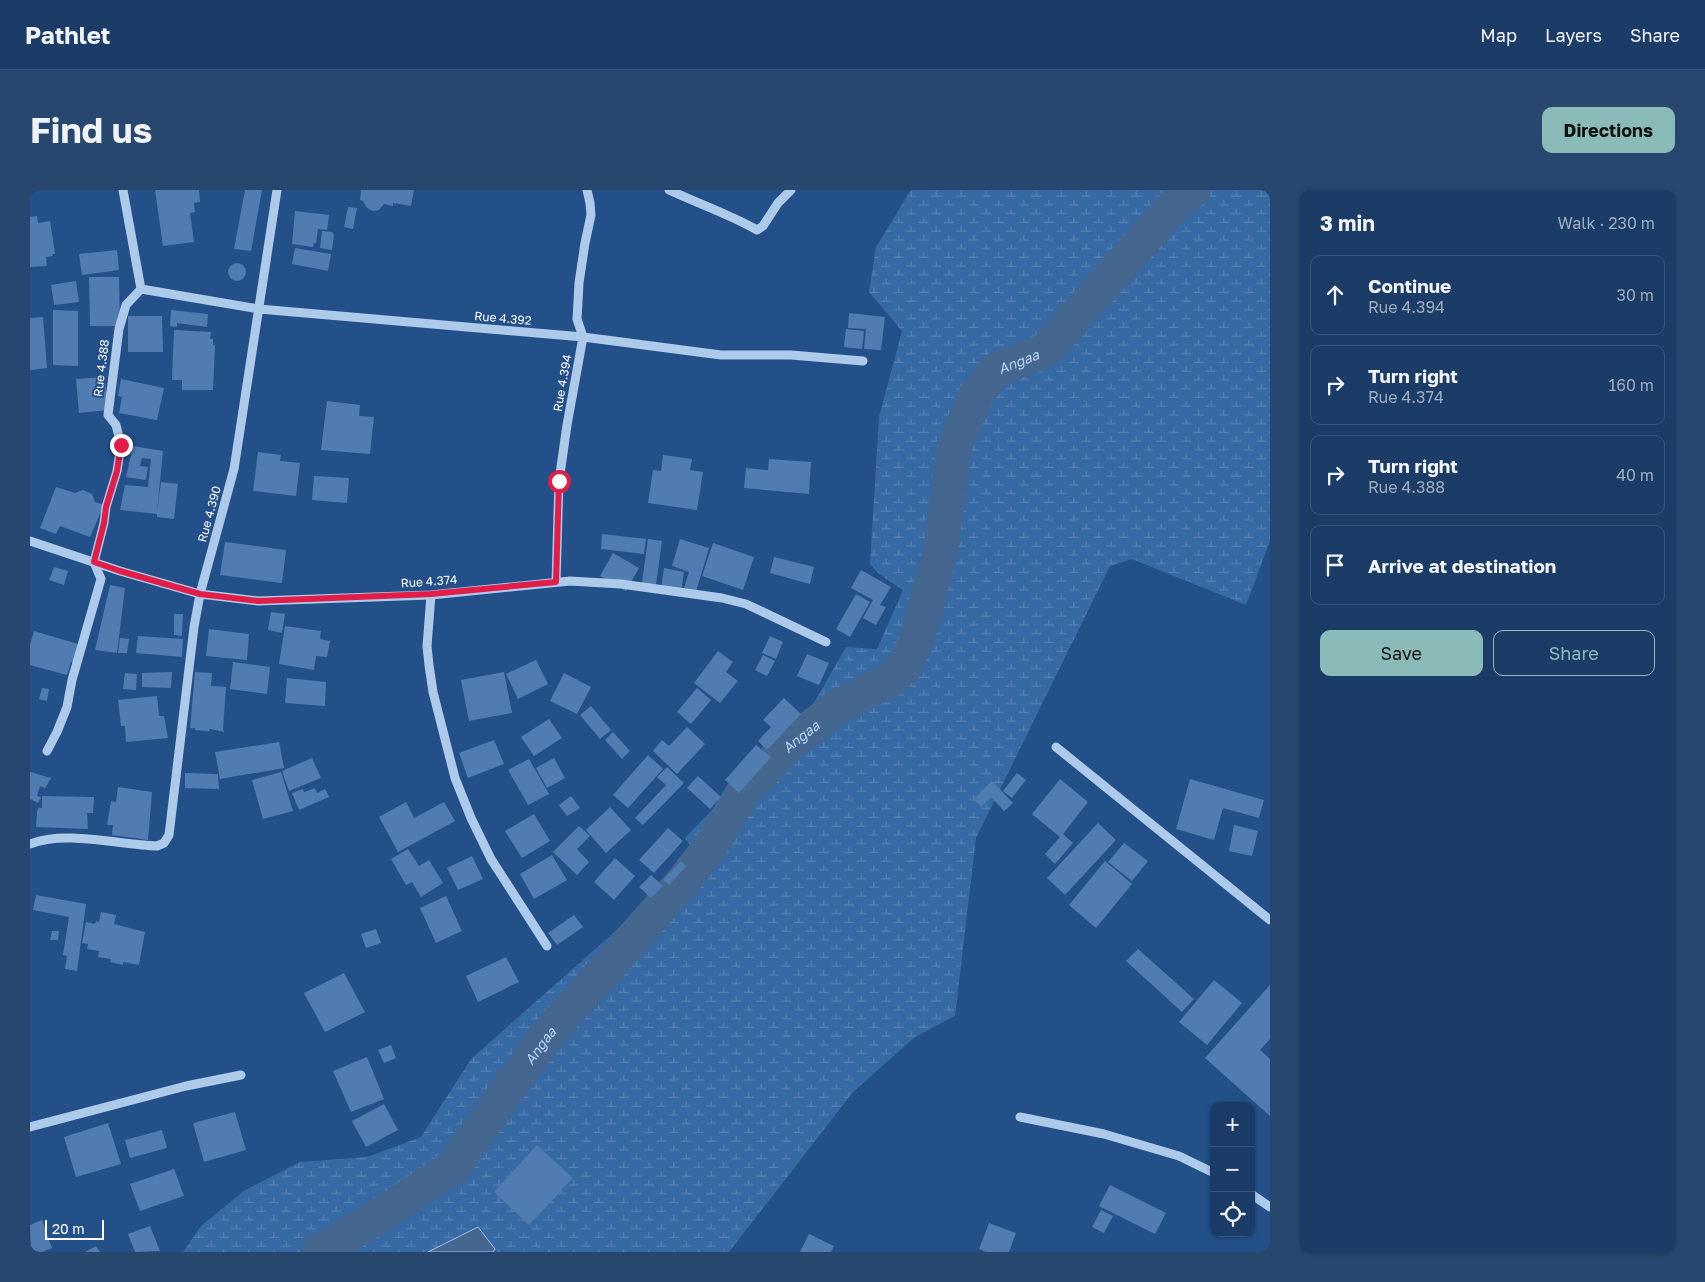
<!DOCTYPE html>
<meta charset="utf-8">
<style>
:root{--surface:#1a3c66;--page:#27476f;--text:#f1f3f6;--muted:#9fadbf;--line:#38567a;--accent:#8bbbb9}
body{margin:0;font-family:"Golos Text",sans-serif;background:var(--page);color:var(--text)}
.controls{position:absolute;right:15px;bottom:15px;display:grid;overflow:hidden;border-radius:10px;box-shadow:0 1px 4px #0004}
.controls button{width:45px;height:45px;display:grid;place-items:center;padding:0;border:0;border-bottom:1px solid var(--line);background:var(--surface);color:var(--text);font:25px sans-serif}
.scale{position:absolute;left:15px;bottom:12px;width:59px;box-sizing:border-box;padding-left:5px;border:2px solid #fff;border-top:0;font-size:14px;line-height:18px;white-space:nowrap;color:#fff;-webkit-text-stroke:4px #235088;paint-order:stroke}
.stop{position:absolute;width:15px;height:15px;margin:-11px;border:4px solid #e11d48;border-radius:50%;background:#fff}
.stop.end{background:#e11d48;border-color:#fff;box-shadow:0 1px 5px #0008}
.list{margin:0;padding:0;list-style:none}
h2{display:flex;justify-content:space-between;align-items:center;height:65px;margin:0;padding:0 20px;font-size:21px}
h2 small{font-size:16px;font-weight:400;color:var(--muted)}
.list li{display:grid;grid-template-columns:32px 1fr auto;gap:15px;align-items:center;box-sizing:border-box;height:80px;margin:0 10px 10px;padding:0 10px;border:1px solid var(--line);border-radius:10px}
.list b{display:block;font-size:19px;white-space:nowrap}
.list p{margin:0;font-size:16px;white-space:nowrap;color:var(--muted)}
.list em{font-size:16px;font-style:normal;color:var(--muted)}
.actions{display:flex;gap:10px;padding:15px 20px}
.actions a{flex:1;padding:11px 0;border:1px solid var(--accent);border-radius:10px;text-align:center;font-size:18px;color:var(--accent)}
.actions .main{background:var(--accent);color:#111}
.icon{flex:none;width:28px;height:28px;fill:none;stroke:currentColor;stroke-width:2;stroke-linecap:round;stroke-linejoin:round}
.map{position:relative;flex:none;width:1240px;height:1062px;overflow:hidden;border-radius:10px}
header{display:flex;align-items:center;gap:30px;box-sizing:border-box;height:70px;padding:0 25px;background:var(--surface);border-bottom:1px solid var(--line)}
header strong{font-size:24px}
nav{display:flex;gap:28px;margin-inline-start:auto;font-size:18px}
.intro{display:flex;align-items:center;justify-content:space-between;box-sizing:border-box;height:120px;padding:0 30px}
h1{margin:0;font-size:35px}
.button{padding:12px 22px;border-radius:10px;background:var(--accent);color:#111;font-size:18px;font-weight:700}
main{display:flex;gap:30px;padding:0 30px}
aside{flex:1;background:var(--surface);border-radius:10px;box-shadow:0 1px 4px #0004}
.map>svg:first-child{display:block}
.wetland{fill:url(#wetland-marsh)}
.water{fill:#45668e;stroke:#a2c5eb}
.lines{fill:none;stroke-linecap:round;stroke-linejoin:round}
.river{stroke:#45668e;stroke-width:35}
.building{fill:#507cb2}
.minor{stroke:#aecaea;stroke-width:9}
.route{stroke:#e11d48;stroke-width:6}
.labels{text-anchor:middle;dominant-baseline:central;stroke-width:4;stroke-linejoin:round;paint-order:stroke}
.street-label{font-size:12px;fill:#fff;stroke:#235088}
.water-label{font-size:14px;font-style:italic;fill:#bad4f1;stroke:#235088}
</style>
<header>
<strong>Pathlet</strong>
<nav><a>Map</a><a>Layers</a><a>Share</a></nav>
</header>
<div class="intro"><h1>Find us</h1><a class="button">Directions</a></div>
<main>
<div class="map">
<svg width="1240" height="1062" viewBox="0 0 1240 1062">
<defs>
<pattern id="wetland-marsh" width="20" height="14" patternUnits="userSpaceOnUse" patternTransform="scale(1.25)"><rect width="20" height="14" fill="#376aa5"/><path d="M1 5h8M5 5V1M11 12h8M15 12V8" fill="none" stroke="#5580b2"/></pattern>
</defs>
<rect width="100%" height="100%" fill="#235088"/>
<path class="wetland" d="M 881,0 L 1240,0 L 1240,351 L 1216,415 L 1102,369 L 1080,376 L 946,648 L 925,826 L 885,847 L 823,902 L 699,1062 L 463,1062 L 465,1059 L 448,1037 L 398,1062 L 153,1062 L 171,1036 L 215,1000 L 270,972 L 337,967 L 391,947 L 441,869 L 668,668 L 655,648 L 707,594 L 766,544 L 816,457 L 847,459 L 873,400 L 849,384 L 840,374 L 849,227 L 872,141 L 839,102 L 846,57 Z"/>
<path class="water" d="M 448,1037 L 465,1059 L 463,1062 L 398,1062 Z"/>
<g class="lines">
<path class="river" id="s1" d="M 289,1062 L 346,1028 L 423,977 L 516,846 L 652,693 L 680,657 L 714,601 L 760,554 L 807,517 L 862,489 L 873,477 L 886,453 L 911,358 L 924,257 L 945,207 L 965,180 L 1016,160 L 1145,14 L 1163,0"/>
</g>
<path class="building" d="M 125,0 L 169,0 L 170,12 L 164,13 L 165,22 L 160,23 L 164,52 L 133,56 Z
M 215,0 L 232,0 L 221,61 L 204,59 Z
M 331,0 L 384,0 L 381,16 L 363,13 L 363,16 L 354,14 L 349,20 L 343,21 L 337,18 L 333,11 L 330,10 Z
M 318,17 L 327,18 L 323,39 L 314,37 Z
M 265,21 L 299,25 L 297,40 L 288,39 L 286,53 L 284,53 L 283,57 L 262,54 Z
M 7,26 L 8,33 L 20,31 L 25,64 L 22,64 L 23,66 L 16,67 L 17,76 L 0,77 L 0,27 Z
M 292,41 L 302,42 L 304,45 L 302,60 L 290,58 Z
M 265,58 L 301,64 L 298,81 L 262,74 Z
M 87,60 L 89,80 L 52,85 L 49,64 Z
M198 82a9 9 0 1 1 18 0a9 9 0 1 1-18 0Z
M 59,87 L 89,87 L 90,136 L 60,136 Z
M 46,91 L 49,112 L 24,115 L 21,95 Z
M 23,120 L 48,121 L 48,176 L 23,175 Z
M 141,120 L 178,124 L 177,137 L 147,133 L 147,137 L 140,136 Z
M 819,123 L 855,127 L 851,160 L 834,159 L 836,139 L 818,138 Z
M 98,126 L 132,126 L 133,162 L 98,162 Z
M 13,127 L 17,178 L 0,180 L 0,128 Z
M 816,139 L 834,141 L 832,159 L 814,157 Z
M 144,140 L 181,142 L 180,149 L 183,149 L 183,155 L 185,155 L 183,200 L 152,200 L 152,190 L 142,190 Z
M 75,187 L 78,220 L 49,223 L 46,189 Z
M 91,189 L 134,198 L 127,230 L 89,223 L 92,207 L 88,206 Z
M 297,211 L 330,215 L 329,226 L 344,227 L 340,264 L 291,260 Z
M 103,256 L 133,261 L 127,322 L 131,292 L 148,294 L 144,329 L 127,327 L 127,324 L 90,320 L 95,295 L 118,297 L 121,269 L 112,268 L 110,276 L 118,277 L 116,290 L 96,287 Z
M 228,262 L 251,265 L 250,271 L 270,273 L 266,306 L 223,301 Z
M 633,265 L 662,269 L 660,280 L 673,282 L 667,320 L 618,313 L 623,280 L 631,281 Z
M 739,269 L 781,272 L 779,304 L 714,298 L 716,278 L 738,280 Z
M 284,286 L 319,288 L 317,313 L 282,310 Z
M 26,297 L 45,303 L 53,300 L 62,304 L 65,312 L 74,315 L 60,347 L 30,336 L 26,344 L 10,338 Z
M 572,344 L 616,349 L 614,364 L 571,359 Z
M 618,349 L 632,351 L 625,402 L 611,400 Z
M 650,349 L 679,358 L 665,405 L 653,401 L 659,382 L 642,376 Z
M 195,352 L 256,360 L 252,393 L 190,385 Z
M 683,353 L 724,367 L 713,400 L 672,386 Z
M 583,363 L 609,378 L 596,401 L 570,386 Z
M 744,367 L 784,377 L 780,394 L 740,383 Z
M 24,377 L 38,381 L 34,395 L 19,390 Z
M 634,378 L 654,382 L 651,402 L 631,398 Z
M 831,380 L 861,397 L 850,415 L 856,417 L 846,435 L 833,428 L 843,410 L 821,398 Z
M 80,395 L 95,398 L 87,463 L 65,460 Z
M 826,404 L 840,412 L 820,447 L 806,439 Z
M 241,422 L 255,424 L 252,443 L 238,440 Z
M 144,424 L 153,424 L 152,446 L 144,445 Z
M 255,436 L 291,441 L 290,449 L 300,451 L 297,467 L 286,466 L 284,480 L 249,474 Z
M 179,439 L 219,444 L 217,470 L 176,466 Z
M 4,441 L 55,456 L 49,475 L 41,472 L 37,485 L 0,475 L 0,455 Z
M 108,446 L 153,449 L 152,467 L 106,463 Z
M 740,446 L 753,452 L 746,469 L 732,463 Z
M 90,448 L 99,449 L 97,463 L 88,463 Z
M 688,461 L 703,472 L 696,482 L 708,491 L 690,513 L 664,493 Z
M 777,464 L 799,473 L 789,495 L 767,486 Z
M 733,465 L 745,471 L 737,486 L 725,480 Z
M 506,470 L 518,494 L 488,509 L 476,484 Z
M 203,472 L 240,477 L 237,504 L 200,499 Z
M 142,482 L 141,498 L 112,497 L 112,483 Z
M 165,482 L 182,483 L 181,496 L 196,497 L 193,539 L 194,542 L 180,539 L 179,541 L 165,540 L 165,538 L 160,538 Z
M 474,482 L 482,523 L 439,531 L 431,490 Z
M 95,483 L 107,484 L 106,500 L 93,499 Z
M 534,483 L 561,497 L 547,524 L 520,511 Z
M 257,488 L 296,492 L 295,516 L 255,513 Z
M 12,498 L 19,499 L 17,511 L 9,509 Z
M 667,498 L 681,510 L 661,534 L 647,522 Z
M 127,506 L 129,526 L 134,526 L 138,548 L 96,552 L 95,536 L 91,536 L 88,510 Z
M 754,508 L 771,524 L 737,560 L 728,551 L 741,537 L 733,530 Z
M 561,516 L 581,540 L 570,549 L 550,525 Z
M 519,529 L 532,548 L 504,566 L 491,547 Z
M 657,537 L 675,554 L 647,584 L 623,561 L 632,550 L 639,556 Z
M 583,542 L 600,561 L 592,569 L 575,550 Z
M 464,550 L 474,574 L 438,588 L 429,563 Z
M 249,552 L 254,578 L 190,589 L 185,562 Z
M 726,555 L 741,567 L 709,603 L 695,590 Z
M 618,565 L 633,579 L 598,618 L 583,605 Z
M 282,568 L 291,588 L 259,601 L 252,581 Z
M 524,568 L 535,588 L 517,598 L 506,578 Z
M 499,569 L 519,604 L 498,615 L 478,580 Z
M 637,577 L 654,593 L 613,635 L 605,628 L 636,595 L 627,587 Z
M 0,582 L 21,588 L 15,598 L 10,596 L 7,606 L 11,607 L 8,613 L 0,609 Z
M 251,582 L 263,621 L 233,629 L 222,590 Z
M 155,583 L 188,584 L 189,599 L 155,598 Z
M 987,583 L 996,590 L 982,608 L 973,601 Z
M 668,586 L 691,607 L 680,619 L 657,598 Z
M 1030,589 L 1058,612 L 1033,644 L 1043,653 L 1025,674 L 1015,664 L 1030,647 L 1002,624 Z
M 1160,589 L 1234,610 L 1229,628 L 1193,618 L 1184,650 L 1146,639 Z
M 962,591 L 983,613 L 974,621 L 961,607 L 951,617 L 944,609 Z
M 88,597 L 122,602 L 118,650 L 82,645 L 83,635 L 77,635 L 81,611 L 86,612 Z
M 285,598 L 287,603 L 295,599 L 299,607 L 269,620 L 262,603 L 273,599 L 274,602 Z
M 12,606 L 64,607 L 63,623 L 57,623 L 58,639 L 6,637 L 7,622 L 8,618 L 12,618 Z
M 541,606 L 550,618 L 537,626 L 529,615 Z
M 376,612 L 384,628 L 414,612 L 425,631 L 368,662 L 349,627 Z
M 580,617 L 601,640 L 576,663 L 556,640 Z
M 504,624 L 520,651 L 492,668 L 475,641 Z
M 1068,633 L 1086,650 L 1035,705 L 1017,688 Z
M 1204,635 L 1228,641 L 1222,666 L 1199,661 Z
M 549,636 L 560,646 L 547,659 L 559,672 L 547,685 L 523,662 Z
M 638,638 L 653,651 L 624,683 L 609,670 Z
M 1094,653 L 1118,671 L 1102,691 L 1078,672 Z
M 378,659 L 389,676 L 399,670 L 413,693 L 391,707 L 382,692 L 376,695 L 361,669 Z
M 522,665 L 537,690 L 504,709 L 490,684 Z
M 442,666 L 453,689 L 428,700 L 417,678 Z
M 585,668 L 605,686 L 584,710 L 564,692 Z
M 651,671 L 656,676 L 639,695 L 633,690 Z
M 1075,671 L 1102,694 L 1066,738 L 1039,715 Z
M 621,685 L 633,696 L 621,708 L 609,697 Z
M 6,705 L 56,714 L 47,781 L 35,779 L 37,766 L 33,765 L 39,727 L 3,720 Z
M 416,706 L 432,741 L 406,753 L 390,718 Z
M 71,722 L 86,725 L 84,734 L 115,742 L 109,775 L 93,772 L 93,775 L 80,772 L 81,769 L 68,767 L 69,761 L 57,759 L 58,754 L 52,753 L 56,732 L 65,734 L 66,731 L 69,732 Z
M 544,725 L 553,737 L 527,755 L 518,743 Z
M 346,739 L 351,753 L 336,758 L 331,744 Z
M 22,741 L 29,741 L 28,750 L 20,750 Z
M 1108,759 L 1164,809 L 1152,822 L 1096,771 Z
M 476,767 L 489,792 L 448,812 L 436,786 Z
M 314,783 L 335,822 L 295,842 L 274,803 Z
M 1184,790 L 1212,813 L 1177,855 L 1149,832 Z
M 1240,795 L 1240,849 L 1230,860 L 1240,869 L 1240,926 L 1175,868 Z
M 361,855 L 366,868 L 354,873 L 348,860 Z
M 337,867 L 354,909 L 321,922 L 303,881 Z
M 354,914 L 368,940 L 336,957 L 322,931 Z
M 205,922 L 216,960 L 174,972 L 163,933 Z
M 78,933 L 91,974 L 46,987 L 34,947 Z
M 132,940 L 137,958 L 100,968 L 95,950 Z
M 507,955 L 543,988 L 499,1035 L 464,1002 Z
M 144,979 L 154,1006 L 110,1021 L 100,994 Z
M 1080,995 L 1136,1023 L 1125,1044 L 1069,1016 Z
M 1071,1020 L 1083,1026 L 1074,1043 L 1062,1037 Z
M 12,1030 L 22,1058 L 12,1062 L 1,1062 L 0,1035 Z
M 959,1033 L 986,1043 L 979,1062 L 956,1062 L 949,1059 Z
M 120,1036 L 130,1061 L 105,1062 L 98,1044 Z
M 779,1044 L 804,1056 L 801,1062 L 770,1062 Z
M 66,1056 L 70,1062 L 55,1062 Z"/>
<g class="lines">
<path class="minor" d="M 639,0 C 669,14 699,24 727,40 L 733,36 L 748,13 L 761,0
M 111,99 L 229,119 L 553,147 L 691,165 L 761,165 L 833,171
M 0,351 L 90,381 L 170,404 L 228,411 L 401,405 L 540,391 L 591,394 L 692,408 L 716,414 L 796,452
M 526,392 L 529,291 L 537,235 L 553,147 L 547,129 L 549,93 L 555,53 L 561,25 L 560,13 L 557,0
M 401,405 L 397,456 L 399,475 L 403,502 L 425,588 L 441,628 L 461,669 L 517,756
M 1026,557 L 1240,730
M 17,561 L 27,542 L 37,517 L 42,490 L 71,389 L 64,372 L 74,333 L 76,317 L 87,281 L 91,255 L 86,235 L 78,225 L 89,139 L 96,115 L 111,99 L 93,0
M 0,654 C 35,640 89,655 127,656 L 134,653 L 139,645 L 164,437 L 170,404 L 204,279 L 247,0
M 990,927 L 1074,944 L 1149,966 L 1184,983
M 0,937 L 156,896 L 211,885
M 1221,1004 L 1240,1017"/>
</g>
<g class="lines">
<path class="route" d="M 91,255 L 87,281 L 76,317 L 74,333 L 64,372 L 90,381 L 170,404 L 228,411 L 401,404 L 526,392 L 529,291"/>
</g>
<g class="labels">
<g class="street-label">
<text transform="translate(473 128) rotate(5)">Rue 4.392</text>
<text transform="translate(71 178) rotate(-83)">Rue 4.388</text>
<text transform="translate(532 193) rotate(-80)">Rue 4.394</text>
<text transform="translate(179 324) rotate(-75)">Rue 4.390</text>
<text transform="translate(399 391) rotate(-4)">Rue 4.374</text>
</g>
<g class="water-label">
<text stroke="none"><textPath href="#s1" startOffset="1179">Angaa</textPath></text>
<text stroke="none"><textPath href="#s1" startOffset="714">Angaa</textPath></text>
<text stroke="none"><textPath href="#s1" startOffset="308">Angaa</textPath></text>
</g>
</g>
</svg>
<div class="controls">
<button>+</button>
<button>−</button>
<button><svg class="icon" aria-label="locate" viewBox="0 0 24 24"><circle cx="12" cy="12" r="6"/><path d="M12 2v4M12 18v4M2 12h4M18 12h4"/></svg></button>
</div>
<div class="scale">20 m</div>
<div class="stop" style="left:529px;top:291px"></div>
<div class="stop end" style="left:91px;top:255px"></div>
</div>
<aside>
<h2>3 min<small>Walk · 230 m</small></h2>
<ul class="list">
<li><svg class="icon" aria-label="ahead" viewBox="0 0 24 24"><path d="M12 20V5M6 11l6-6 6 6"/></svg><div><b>Continue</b><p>Rue 4.394</p></div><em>30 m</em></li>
<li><svg class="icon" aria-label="right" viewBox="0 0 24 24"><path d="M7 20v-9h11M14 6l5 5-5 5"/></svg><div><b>Turn right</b><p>Rue 4.374</p></div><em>160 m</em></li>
<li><svg class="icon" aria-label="right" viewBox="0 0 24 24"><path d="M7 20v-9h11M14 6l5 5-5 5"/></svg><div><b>Turn right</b><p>Rue 4.388</p></div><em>40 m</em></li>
<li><svg class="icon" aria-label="arrive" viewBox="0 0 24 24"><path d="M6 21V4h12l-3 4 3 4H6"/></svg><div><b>Arrive at destination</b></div></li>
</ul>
<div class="actions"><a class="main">Save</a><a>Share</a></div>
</aside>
</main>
